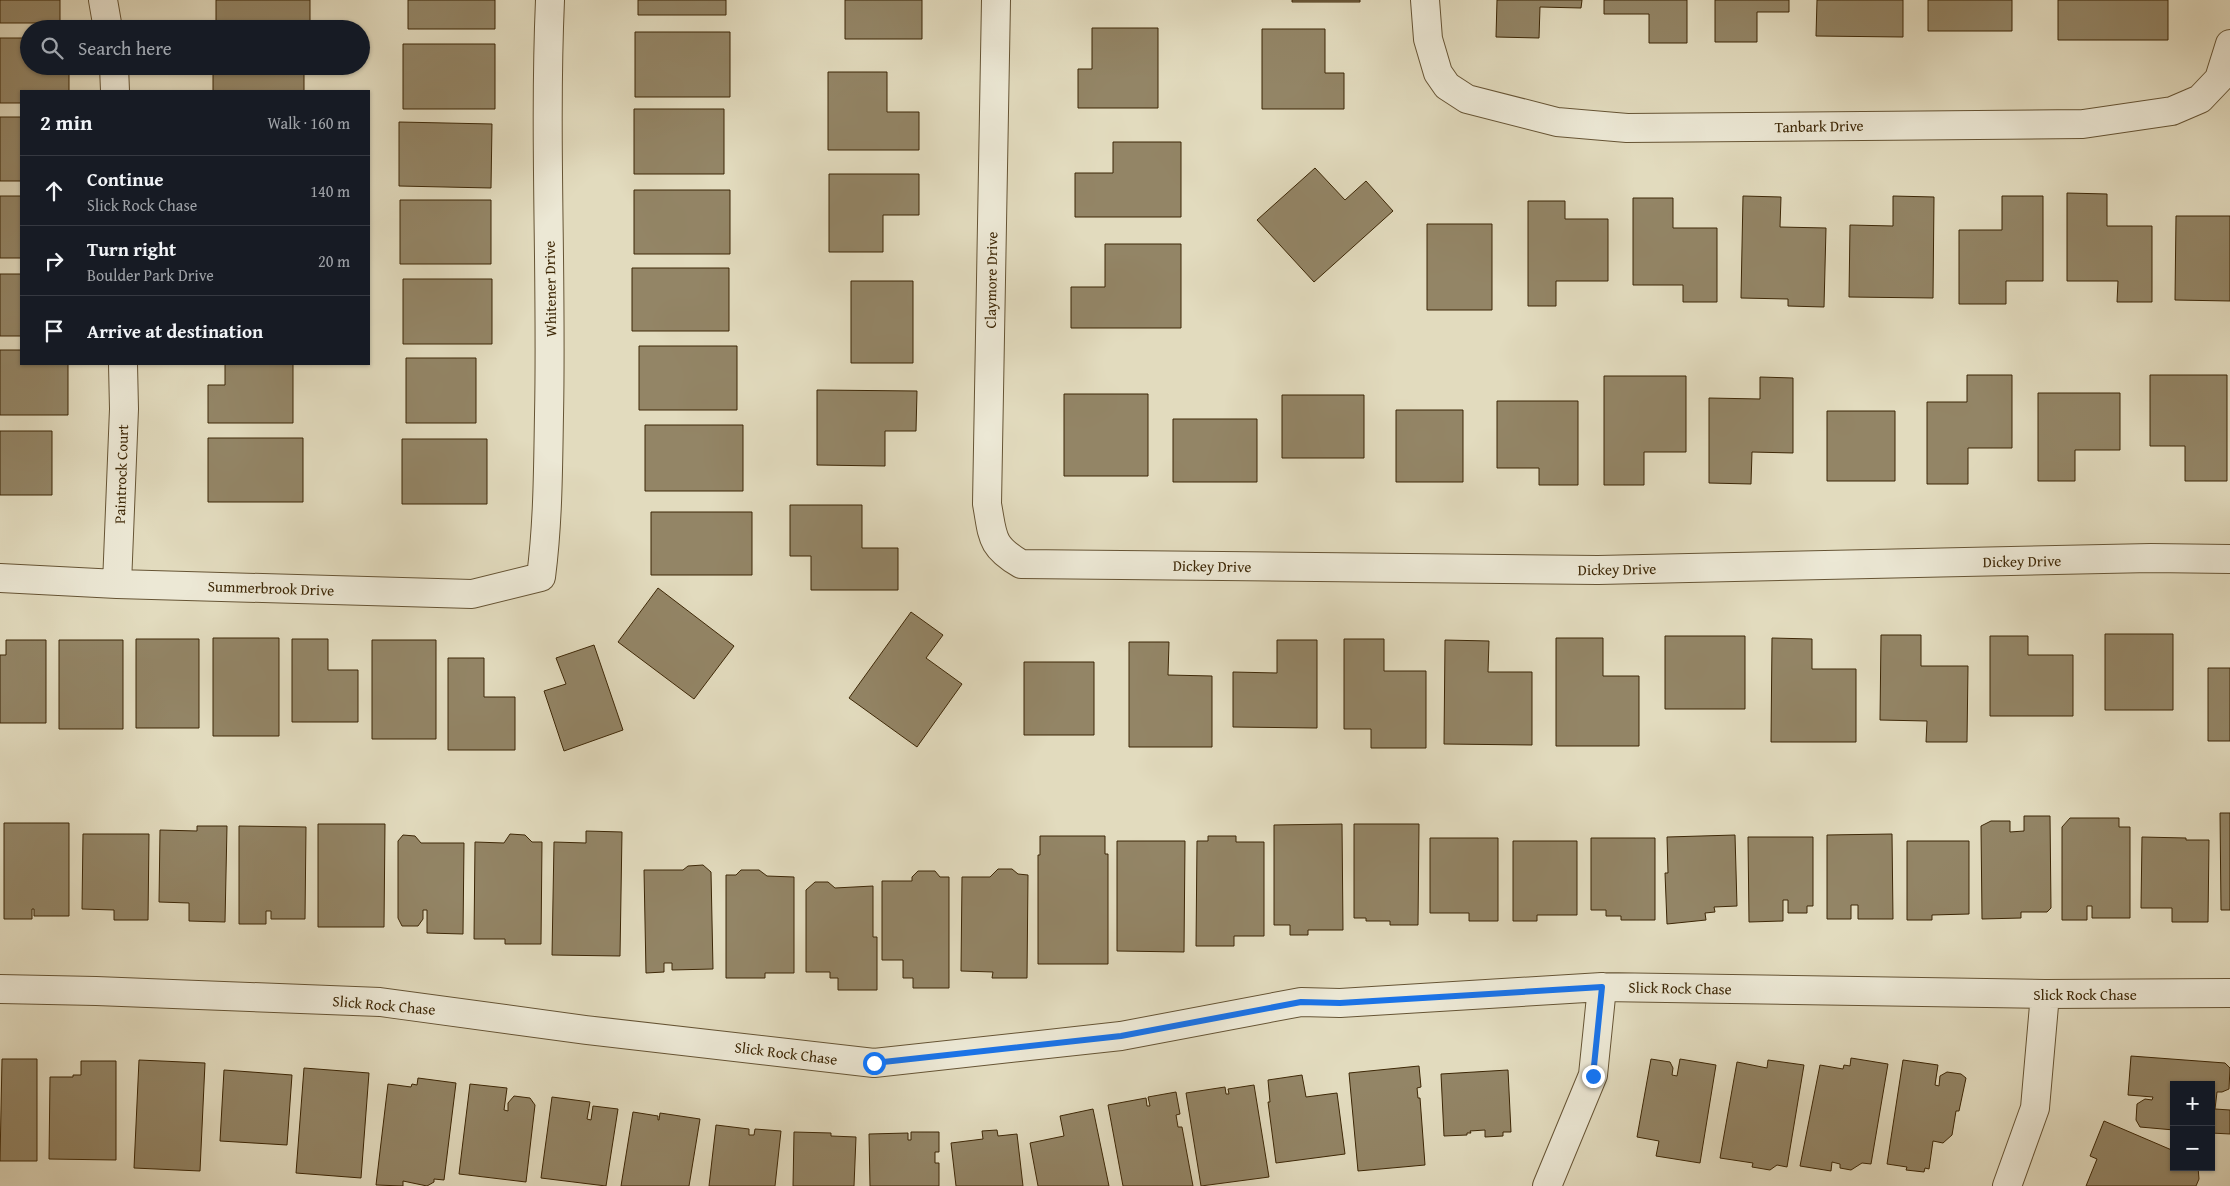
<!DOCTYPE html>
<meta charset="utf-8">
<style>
:root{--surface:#171b24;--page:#242831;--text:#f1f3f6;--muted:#9ea1a6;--line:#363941}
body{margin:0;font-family:"Gentium Book Plus",serif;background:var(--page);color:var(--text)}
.controls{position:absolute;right:15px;bottom:15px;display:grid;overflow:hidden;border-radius:0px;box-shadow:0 1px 4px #0004}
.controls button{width:45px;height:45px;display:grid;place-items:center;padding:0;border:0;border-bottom:1px solid var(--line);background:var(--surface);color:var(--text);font:25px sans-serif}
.stop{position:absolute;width:15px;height:15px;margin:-11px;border:4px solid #1a73e8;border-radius:50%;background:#fff}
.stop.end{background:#1a73e8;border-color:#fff;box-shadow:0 1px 5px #0008}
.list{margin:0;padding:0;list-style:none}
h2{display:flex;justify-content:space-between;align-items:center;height:65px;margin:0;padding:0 20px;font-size:21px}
h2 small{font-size:16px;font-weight:400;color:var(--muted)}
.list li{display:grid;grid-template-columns:32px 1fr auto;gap:15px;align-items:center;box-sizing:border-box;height:70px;padding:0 20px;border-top:1px solid var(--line)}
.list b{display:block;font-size:19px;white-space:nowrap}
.list p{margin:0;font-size:16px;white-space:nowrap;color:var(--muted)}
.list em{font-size:16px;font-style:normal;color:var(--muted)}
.icon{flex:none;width:28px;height:28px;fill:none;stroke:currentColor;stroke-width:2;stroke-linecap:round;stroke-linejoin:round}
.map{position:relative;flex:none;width:2230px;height:1186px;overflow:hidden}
.search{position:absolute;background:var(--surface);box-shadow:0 1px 4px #0004;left:20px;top:20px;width:350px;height:55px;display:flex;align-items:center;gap:12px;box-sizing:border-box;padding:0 18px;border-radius:28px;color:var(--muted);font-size:19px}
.panel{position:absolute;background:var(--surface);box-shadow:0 1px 4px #0004;left:20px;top:90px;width:350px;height:275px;border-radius:0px}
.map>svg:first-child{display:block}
.building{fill:#938566;stroke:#3d2706}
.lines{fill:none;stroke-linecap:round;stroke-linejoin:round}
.street-casing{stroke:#665434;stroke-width:30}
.street{stroke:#ece8d5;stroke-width:28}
.route{stroke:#1a73e8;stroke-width:6}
.labels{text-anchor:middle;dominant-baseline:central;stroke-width:4;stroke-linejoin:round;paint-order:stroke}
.street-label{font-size:15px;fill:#3d2706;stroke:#ece8d5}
</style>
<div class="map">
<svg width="2230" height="1186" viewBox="0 0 2230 1186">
<rect width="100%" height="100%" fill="#e2dbbe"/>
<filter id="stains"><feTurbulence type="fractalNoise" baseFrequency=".004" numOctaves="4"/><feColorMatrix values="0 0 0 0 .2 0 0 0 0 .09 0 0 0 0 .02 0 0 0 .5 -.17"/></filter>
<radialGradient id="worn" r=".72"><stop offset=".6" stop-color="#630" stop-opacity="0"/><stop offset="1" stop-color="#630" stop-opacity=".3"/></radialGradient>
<path class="building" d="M 0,0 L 60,0 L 60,23 L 0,23 Z
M 216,0 L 310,0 L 310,28 L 216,28 Z
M 408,0 L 495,0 L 495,29 L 408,29 Z
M 638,0 L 726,0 L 726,15 L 638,15 Z
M 845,0 L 922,0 L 922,39 L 845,39 Z
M 1292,0 L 1360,0 L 1360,2 L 1292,2 Z
M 1497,0 L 1582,0 L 1581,8 L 1540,7 L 1539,38 L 1496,37 Z
M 1604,0 L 1687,0 L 1687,43 L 1649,43 L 1649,14 L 1604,14 Z
M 1715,0 L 1789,0 L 1789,12 L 1757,12 L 1757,42 L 1715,42 Z
M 1817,0 L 1903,0 L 1903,37 L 1816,36 Z
M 1928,0 L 2012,0 L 2012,31 L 1928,31 Z
M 2058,0 L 2168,0 L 2168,40 L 2058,40 Z
M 1092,28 L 1158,28 L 1158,108 L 1078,108 L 1078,69 L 1092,69 Z
M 1262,29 L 1325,29 L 1325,73 L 1344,73 L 1344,109 L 1262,109 Z
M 635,32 L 730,32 L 730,97 L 635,97 Z
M 0,38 L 29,38 L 29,66 L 69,66 L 69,91 L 21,91 L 21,103 L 0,103 Z
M 403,44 L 495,44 L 495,109 L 403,109 Z
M 213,66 L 304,66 L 304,91 L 213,91 Z
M 828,72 L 887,72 L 887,112 L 919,112 L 919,150 L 828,150 Z
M 634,109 L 724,109 L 724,174 L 634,174 Z
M 0,117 L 21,117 L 21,181 L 0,181 Z
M 399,122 L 492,124 L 491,188 L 399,186 Z
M 1113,142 L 1181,142 L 1181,217 L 1075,217 L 1075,173 L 1113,173 Z
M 1315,168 L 1345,200 L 1366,181 L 1393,211 L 1314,282 L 1257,220 Z
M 829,174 L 919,174 L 919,215 L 883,215 L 883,252 L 829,252 Z
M 634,190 L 730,190 L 730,254 L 634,254 Z
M 2067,193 L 2107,194 L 2107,226 L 2152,226 L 2152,302 L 2117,302 L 2118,281 L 2067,281 Z
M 0,196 L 21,196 L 21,258 L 0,258 Z
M 1743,196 L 1781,197 L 1780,227 L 1826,228 L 1824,307 L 1788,306 L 1788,299 L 1741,298 Z
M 1893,196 L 1934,197 L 1933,298 L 1849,297 L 1850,225 L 1893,226 Z
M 2002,196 L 2043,196 L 2043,281 L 2006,281 L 2006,304 L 1959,304 L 1959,230 L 2002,230 Z
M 1633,198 L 1673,198 L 1673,228 L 1717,228 L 1717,302 L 1683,302 L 1683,285 L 1633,285 Z
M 400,200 L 491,200 L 491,264 L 400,264 Z
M 1528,201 L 1565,201 L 1565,219 L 1608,219 L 1608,281 L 1556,281 L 1556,306 L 1528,306 Z
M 2176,216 L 2230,216 L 2230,301 L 2175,300 Z
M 1427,224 L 1492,224 L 1492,310 L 1427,310 Z
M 1105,244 L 1181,244 L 1181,328 L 1071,328 L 1071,287 L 1105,287 Z
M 632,268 L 729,268 L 729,331 L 632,331 Z
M 0,274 L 21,274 L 21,336 L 0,336 Z
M 403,279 L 492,279 L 492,344 L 403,344 Z
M 851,281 L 913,281 L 913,363 L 851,363 Z
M 639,346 L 737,346 L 737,410 L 639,410 Z
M 0,350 L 21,350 L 21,364 L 68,364 L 68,415 L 0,415 Z
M 406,358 L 476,358 L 476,423 L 406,423 Z
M 225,364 L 293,364 L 293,423 L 208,423 L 208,385 L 225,385 Z
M 1967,375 L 2012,375 L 2012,448 L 1968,448 L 1968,484 L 1927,484 L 1927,402 L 1967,402 Z
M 2150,375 L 2227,375 L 2227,481 L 2185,481 L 2185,446 L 2150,446 Z
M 1604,376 L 1686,376 L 1686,452 L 1644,452 L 1644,485 L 1604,485 Z
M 1760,377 L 1793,378 L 1793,453 L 1752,452 L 1751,484 L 1709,483 L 1709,398 L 1760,399 Z
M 817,390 L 917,391 L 916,431 L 885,431 L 885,466 L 817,465 Z
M 2038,393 L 2120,393 L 2120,450 L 2075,450 L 2075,481 L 2038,481 Z
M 1064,394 L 1148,394 L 1148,476 L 1064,476 Z
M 1282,395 L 1364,395 L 1364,458 L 1282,458 Z
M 1497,401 L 1578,401 L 1578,485 L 1539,485 L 1539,468 L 1497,468 Z
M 1396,410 L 1463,410 L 1463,482 L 1396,482 Z
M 1827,411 L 1895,411 L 1895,481 L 1827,481 Z
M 1173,419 L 1257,419 L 1257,482 L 1173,482 Z
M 645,425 L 743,425 L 743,491 L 645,491 Z
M 0,431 L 52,431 L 52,495 L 0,495 Z
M 208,438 L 303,438 L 303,502 L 208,502 Z
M 402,439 L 487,439 L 487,504 L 402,504 Z
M 790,505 L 862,505 L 862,548 L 898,548 L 898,590 L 811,590 L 811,556 L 790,556 Z
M 651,512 L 752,512 L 752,575 L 651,575 Z
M 658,588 L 734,646 L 694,699 L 618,642 Z
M 911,612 L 943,635 L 926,658 L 962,684 L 917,747 L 849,698 Z
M 2105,634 L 2173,634 L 2173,710 L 2105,710 Z
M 1881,635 L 1921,635 L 1921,666 L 1968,666 L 1967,742 L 1926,742 L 1927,721 L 1880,720 Z
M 1665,636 L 1745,636 L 1745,709 L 1665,709 Z
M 1990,636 L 2028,636 L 2028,655 L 2073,655 L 2073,716 L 1990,716 Z
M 213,638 L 279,638 L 279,736 L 213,736 Z
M 1556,638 L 1603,638 L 1603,676 L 1639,676 L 1639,746 L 1556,746 Z
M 1772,638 L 1812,639 L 1812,669 L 1856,669 L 1856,742 L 1771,742 Z
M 136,639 L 199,639 L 199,728 L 136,728 Z
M 292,639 L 328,639 L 328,670 L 358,670 L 358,722 L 292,722 Z
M 1344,639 L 1384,639 L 1384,671 L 1426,671 L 1426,748 L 1371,748 L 1371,729 L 1344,729 Z
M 6,640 L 46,640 L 46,723 L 0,723 L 0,655 L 6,655 Z
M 59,640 L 123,640 L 123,729 L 59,729 Z
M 372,640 L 436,640 L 436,739 L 372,739 Z
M 1277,640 L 1317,640 L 1317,728 L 1233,727 L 1233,672 L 1277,673 Z
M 1445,640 L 1489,641 L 1488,672 L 1532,672 L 1532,745 L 1444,744 Z
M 1129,642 L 1169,642 L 1168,675 L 1212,676 L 1212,747 L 1129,747 Z
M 594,645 L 623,730 L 564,751 L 544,691 L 566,684 L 556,658 Z
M 448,658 L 484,658 L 484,697 L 515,697 L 515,750 L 448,750 Z
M 1024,662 L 1094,662 L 1094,735 L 1024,735 Z
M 2208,668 L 2230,668 L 2230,741 L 2208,741 Z
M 2220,813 L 2230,813 L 2230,910 L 2221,910 Z
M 2024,816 L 2050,816 L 2051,908 L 2047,912 L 2021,912 L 2021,918 L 1982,919 L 1981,826 L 1991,821 L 2010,821 L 2010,832 L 2024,831 Z
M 2070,818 L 2119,818 L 2119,827 L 2130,827 L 2130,918 L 2092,918 L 2092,906 L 2087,906 L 2087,920 L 2062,920 L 2062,827 Z
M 4,823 L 69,823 L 69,916 L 34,916 L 34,909 L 32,909 L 32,919 L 4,919 Z
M 318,824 L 385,824 L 384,927 L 318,927 Z
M 1342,824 L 1343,930 L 1308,930 L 1308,935 L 1290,935 L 1290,925 L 1274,925 L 1274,825 Z
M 1354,824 L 1419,824 L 1418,925 L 1390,925 L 1390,921 L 1366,921 L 1366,918 L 1354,918 Z
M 197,826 L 227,826 L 225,922 L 189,921 L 189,903 L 159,902 L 160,830 L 197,831 Z
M 239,826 L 306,827 L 305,919 L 271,919 L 271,911 L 266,911 L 266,924 L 239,924 Z
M 586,831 L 622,832 L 620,956 L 552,955 L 554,842 L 586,843 Z
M 83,834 L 149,834 L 148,920 L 114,920 L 114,910 L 82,909 Z
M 510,834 L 525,835 L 532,842 L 542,842 L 541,944 L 505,944 L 505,939 L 474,939 L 475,842 L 504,843 Z
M 1892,834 L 1893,919 L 1858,919 L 1858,905 L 1851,905 L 1851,919 L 1827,919 L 1827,835 Z
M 403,835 L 415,836 L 421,843 L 464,843 L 463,934 L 427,933 L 427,910 L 423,910 L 423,919 L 418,926 L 402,926 L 398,918 L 398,841 Z
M 1735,835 L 1737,906 L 1714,907 L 1715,912 L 1705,913 L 1706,920 L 1667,924 L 1665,873 L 1668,873 L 1667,837 Z
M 1040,836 L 1105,836 L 1105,854 L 1108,854 L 1108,964 L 1038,964 L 1038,855 L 1040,855 Z
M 1208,836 L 1236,836 L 1236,842 L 1264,842 L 1264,936 L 1234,936 L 1234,946 L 1196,946 L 1197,841 L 1208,841 Z
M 1748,837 L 1813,837 L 1813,906 L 1807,906 L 1807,913 L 1788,913 L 1788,900 L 1783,900 L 1783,921 L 1749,922 Z
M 2142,837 L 2186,838 L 2186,840 L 2209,840 L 2208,922 L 2172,922 L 2172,908 L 2141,908 Z
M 1430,838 L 1498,838 L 1498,921 L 1469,921 L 1469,913 L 1430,913 Z
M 1591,838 L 1655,838 L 1655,920 L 1621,920 L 1621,916 L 1606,916 L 1606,910 L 1591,910 Z
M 1117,841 L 1185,841 L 1184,952 L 1117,951 Z
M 1513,841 L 1577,841 L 1577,915 L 1537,915 L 1537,921 L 1513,921 Z
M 1907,841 L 1969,841 L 1969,914 L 1932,915 L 1932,920 L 1907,920 Z
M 703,865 L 711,872 L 713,969 L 672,970 L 672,963 L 664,963 L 664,972 L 646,973 L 644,870 L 683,870 L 688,866 Z
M 998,869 L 1012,869 L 1018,874 L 1028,875 L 1027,978 L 992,978 L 993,972 L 961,971 L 962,877 L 990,877 Z
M 741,870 L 759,870 L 767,876 L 794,877 L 794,973 L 765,973 L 765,978 L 726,978 L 726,875 L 736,875 Z
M 918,871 L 935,871 L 940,877 L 949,877 L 949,988 L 913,988 L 913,978 L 903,978 L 903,960 L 882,960 L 882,881 L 912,881 L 912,877 Z
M 815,882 L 828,882 L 835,888 L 873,886 L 873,937 L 877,937 L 877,990 L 838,990 L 838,978 L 830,978 L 830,972 L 806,972 L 806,890 Z
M 2131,1056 L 2225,1063 L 2230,1068 L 2229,1089 L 2222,1092 L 2217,1092 L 2215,1109 L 2230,1110 L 2230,1134 L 2211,1133 L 2211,1085 L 2174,1085 L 2174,1130 L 2140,1127 L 2136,1120 L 2137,1104 L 2145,1099 L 2152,1100 L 2153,1097 L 2128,1095 Z
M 1851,1058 L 1888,1064 L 1871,1164 L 1862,1163 L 1851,1170 L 1840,1168 L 1840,1164 L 1832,1162 L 1831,1171 L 1800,1166 L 1820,1065 L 1843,1069 L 1844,1065 L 1850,1066 Z
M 2,1059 L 37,1059 L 37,1161 L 0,1161 Z
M 1651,1059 L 1670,1062 L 1673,1068 L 1672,1075 L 1677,1076 L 1680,1059 L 1716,1065 L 1700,1163 L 1656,1156 L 1659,1141 L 1637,1137 Z
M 139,1060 L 205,1063 L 200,1171 L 134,1168 Z
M 1768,1060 L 1804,1065 L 1787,1167 L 1777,1165 L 1770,1170 L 1752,1167 L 1753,1163 L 1720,1158 L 1737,1062 L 1767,1068 Z
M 1903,1060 L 1938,1065 L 1935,1085 L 1939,1086 L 1940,1076 L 1947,1072 L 1961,1074 L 1966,1078 L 1959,1111 L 1956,1111 L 1952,1135 L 1943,1143 L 1933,1141 L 1929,1169 L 1925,1168 L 1924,1172 L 1906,1170 L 1907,1167 L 1887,1164 Z
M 81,1061 L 116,1061 L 116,1160 L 49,1159 L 50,1077 L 73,1077 L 73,1075 L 81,1075 Z
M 1419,1066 L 1421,1087 L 1417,1088 L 1418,1098 L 1420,1098 L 1425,1165 L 1358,1171 L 1349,1073 Z
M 304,1068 L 369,1073 L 361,1178 L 296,1173 Z
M 224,1070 L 292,1075 L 287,1145 L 220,1141 Z
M 1508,1070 L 1511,1132 L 1503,1132 L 1503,1136 L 1485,1137 L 1485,1130 L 1470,1131 L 1471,1133 L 1467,1133 L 1467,1135 L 1444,1136 L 1441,1074 Z
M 1302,1075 L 1306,1097 L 1337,1093 L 1345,1154 L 1276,1163 L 1268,1102 L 1270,1102 L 1268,1080 Z
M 418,1078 L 456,1083 L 444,1180 L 434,1179 L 434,1182 L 427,1186 L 403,1181 L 403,1186 L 376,1185 L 388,1084 L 411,1087 L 412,1084 L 417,1085 Z
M 470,1084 L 507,1088 L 504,1110 L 508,1111 L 508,1103 L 514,1096 L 530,1098 L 535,1105 L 526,1182 L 459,1174 Z
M 1254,1085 L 1269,1177 L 1201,1186 L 1186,1093 L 1225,1087 L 1226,1094 L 1229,1094 L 1228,1089 Z
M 1176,1092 L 1180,1114 L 1176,1115 L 1178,1127 L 1182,1127 L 1193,1186 L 1123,1186 L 1108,1105 L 1146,1098 L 1147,1106 L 1150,1106 L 1148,1097 Z
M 552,1097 L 590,1102 L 587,1119 L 591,1120 L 593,1106 L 618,1109 L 606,1186 L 541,1178 Z
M 1093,1109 L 1109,1186 L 1038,1186 L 1030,1143 L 1064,1136 L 1060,1116 Z
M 633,1112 L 658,1116 L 658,1120 L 659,1120 L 660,1113 L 700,1119 L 689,1186 L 621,1186 Z
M 2104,1121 L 2174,1151 L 2174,1167 L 2198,1167 L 2199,1179 L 2196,1186 L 2086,1186 L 2097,1159 L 2090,1156 Z
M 716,1125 L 749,1129 L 749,1135 L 754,1135 L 755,1129 L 781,1131 L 775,1186 L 709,1186 Z
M 997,1130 L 998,1136 L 1017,1134 L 1023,1186 L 956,1186 L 951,1143 L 983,1139 L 982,1131 Z
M 794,1132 L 831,1133 L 831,1136 L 856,1137 L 854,1186 L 793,1186 Z
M 911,1132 L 939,1132 L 939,1152 L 935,1152 L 935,1163 L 939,1163 L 939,1186 L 870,1186 L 869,1134 L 908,1133 L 908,1140 L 911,1140 Z"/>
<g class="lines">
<g class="street-casing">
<path id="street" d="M 103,0 L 108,29
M 996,0 L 987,504 C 993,536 990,546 1021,564 L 1598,570 L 2151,558 L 2230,559
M 1425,0 L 1428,39 L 1438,73 L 1447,86 L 1467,99 L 1557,122 L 1627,128 L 2083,124 L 2172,111 L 2200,99 L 2219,79 L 2230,44
M 114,66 L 115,91
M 0,578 L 117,584 L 472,594 L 541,577 C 548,523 548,470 549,415 C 552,277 544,138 550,0
M 117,584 L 124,409 L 123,364
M 0,989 L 96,991 L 380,1002 L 586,1030 L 874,1063 L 1121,1036 L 1301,1002 L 1340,1003 L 1602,987 L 2045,994 L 2230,993
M 1547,1186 L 1593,1075 L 1602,987
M 2007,1186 L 2035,1108 L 2045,994"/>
</g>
<use href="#street" class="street"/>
</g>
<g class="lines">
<path class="route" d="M 874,1063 L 1121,1036 L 1301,1002 L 1340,1003 L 1602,987 L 1593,1076"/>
</g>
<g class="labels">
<g class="street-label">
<text transform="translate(1819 126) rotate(-1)">Tanbark Drive</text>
<text transform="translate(991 280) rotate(-89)">Claymore Drive</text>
<text transform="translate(550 289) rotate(-91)">Whitener Drive</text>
<text transform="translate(121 474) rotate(-88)">Paintrock Court</text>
<text transform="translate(2022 561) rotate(-1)">Dickey Drive</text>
<text transform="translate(1212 566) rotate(1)">Dickey Drive</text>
<text transform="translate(1617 569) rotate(-1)">Dickey Drive</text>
<text transform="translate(271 588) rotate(2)">Summerbrook Drive</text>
<text transform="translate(1680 988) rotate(1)">Slick Rock Chase</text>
<text x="2085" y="994">Slick Rock Chase</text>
<text transform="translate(384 1005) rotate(5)">Slick Rock Chase</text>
<text transform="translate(786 1053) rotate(7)">Slick Rock Chase</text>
</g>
</g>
<rect width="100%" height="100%" filter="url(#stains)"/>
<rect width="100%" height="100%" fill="url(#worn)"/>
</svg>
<div class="controls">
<button>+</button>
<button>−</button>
</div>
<div class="stop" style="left:874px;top:1063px"></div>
<div class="stop end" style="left:1593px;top:1076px"></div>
<div class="search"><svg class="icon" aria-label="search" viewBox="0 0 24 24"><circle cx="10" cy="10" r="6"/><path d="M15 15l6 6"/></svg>Search here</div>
<section class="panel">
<h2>2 min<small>Walk · 160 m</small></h2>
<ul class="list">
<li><svg class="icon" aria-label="ahead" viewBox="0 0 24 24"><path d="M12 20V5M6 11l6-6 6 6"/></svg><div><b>Continue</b><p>Slick Rock Chase</p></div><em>140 m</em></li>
<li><svg class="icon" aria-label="right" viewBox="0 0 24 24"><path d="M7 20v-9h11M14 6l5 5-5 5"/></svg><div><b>Turn right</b><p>Boulder Park Drive</p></div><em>20 m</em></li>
<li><svg class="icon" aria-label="arrive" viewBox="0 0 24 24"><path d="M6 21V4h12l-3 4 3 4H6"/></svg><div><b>Arrive at destination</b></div></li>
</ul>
</section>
</div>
